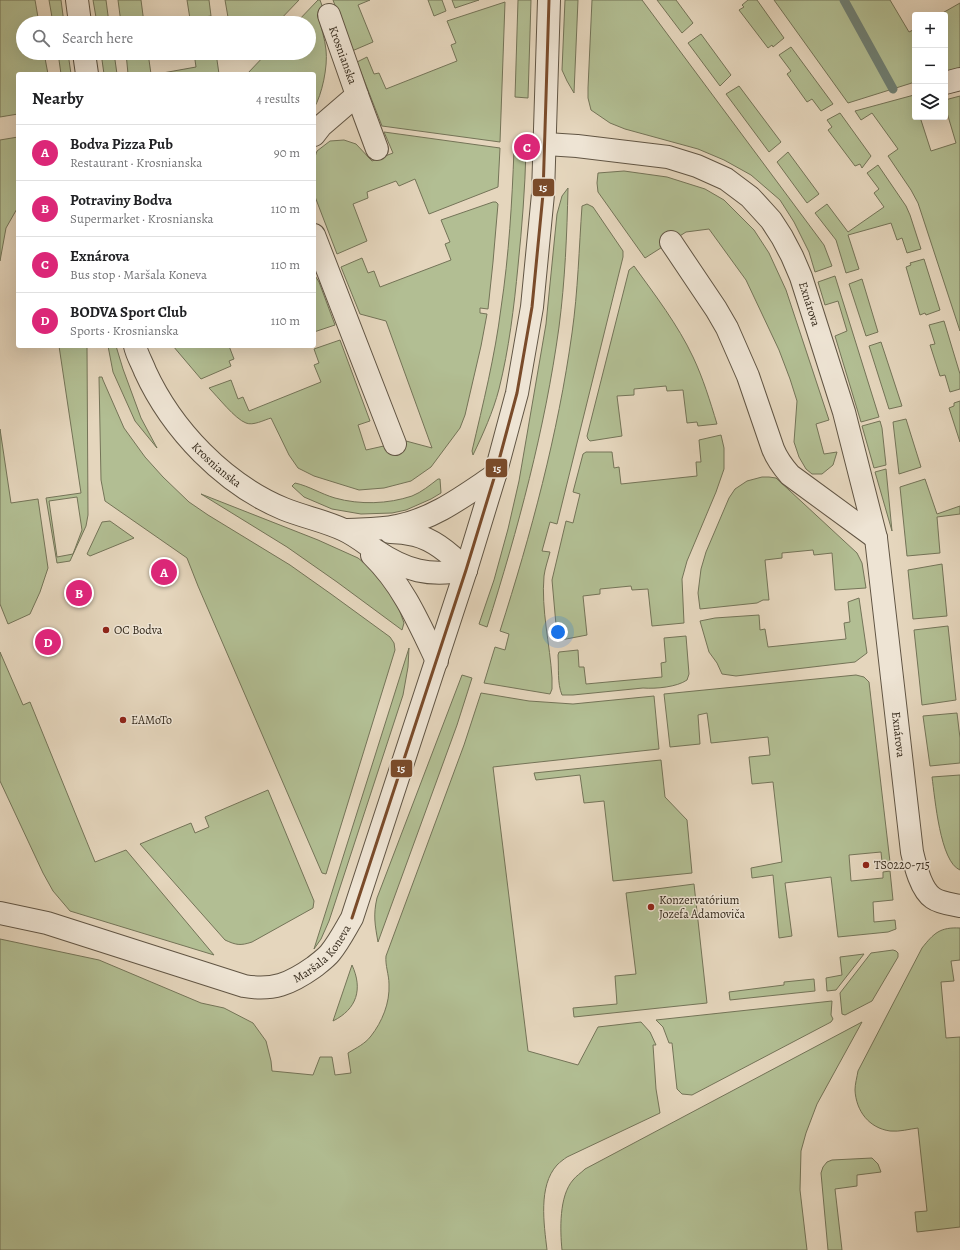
<!DOCTYPE html>
<meta charset="utf-8">
<style>
:root{--surface:#fff;--page:#f6f6f6;--text:#202124;--muted:#757577;--line:#e0e0e0;--accent:#db2777}
body{margin:0;font-family:Alegreya,serif;background:var(--page);color:var(--text)}
.controls{position:absolute;right:12px;top:12px;display:grid;overflow:hidden;border-radius:4px;box-shadow:0 4px 16px #0002}
.controls button{width:36px;height:36px;display:grid;place-items:center;padding:0;border:0;border-bottom:1px solid var(--line);background:var(--surface);color:var(--text);font:20px sans-serif}
.you{position:absolute;left:558px;top:632px;width:14px;height:14px;margin:-10px;border:3px solid #fff;border-radius:50%;background:#1a73e8;box-shadow:0 0 0 6px #1a73e833}
.badge{display:grid;place-items:center;width:26px;height:26px;border-radius:50%;background:var(--accent);color:#fff;font-size:13px;font-weight:700}
.pin{position:absolute;translate:-50% -50%;border:2px solid #fff;box-shadow:0 1px 4px #0006}
.list{margin:0;padding:0;list-style:none}
h2{display:flex;justify-content:space-between;align-items:center;height:52px;margin:0;padding:0 16px;font-size:17px}
h2 small{font-size:13px;font-weight:400;color:var(--muted)}
.list li{display:grid;grid-template-columns:26px 1fr auto;gap:12px;align-items:center;box-sizing:border-box;height:56px;padding:0 16px;border-top:1px solid var(--line)}
.list b{display:block;font-size:15px;white-space:nowrap}
.list p{margin:0;font-size:13px;white-space:nowrap;color:var(--muted)}
.list em{font-size:13px;font-style:normal;color:var(--muted)}
.icon{flex:none;width:22px;height:22px;fill:none;stroke:currentColor;stroke-width:2;stroke-linecap:round;stroke-linejoin:round}
.map{position:relative;flex:none;width:960px;height:1250px;overflow:hidden}
.search{position:absolute;background:var(--surface);box-shadow:0 4px 16px #0002;left:16px;top:16px;width:300px;height:44px;display:flex;align-items:center;gap:10px;box-sizing:border-box;padding:0 14px;border-radius:22px;color:var(--muted);font-size:15px}
.panel{position:absolute;background:var(--surface);box-shadow:0 4px 16px #0002;left:16px;top:72px;width:300px;height:276px;border-radius:4px}
.map>svg:first-child{display:block}
.green{fill:#b2be93;stroke:#747458;fill-rule:evenodd}
.lines{fill:none;stroke-linecap:round;stroke-linejoin:round}
.stream{stroke:#6f8075;stroke-width:9}
.minor-casing{stroke:#615544;stroke-width:24}
.minor{stroke:#eee4d4;stroke-width:22}
.bus-1-casing{stroke:#eee4d4;stroke-width:6}
.bus-1{stroke:#7a4b2a;stroke-width:3}
.poi-dot{fill:#8f2418;stroke:#eee4d4;stroke-width:1.5}
.labels{text-anchor:middle;dominant-baseline:central;stroke-width:3;stroke-linejoin:round;paint-order:stroke}
.street-label{font-size:12px;fill:#352a1c;stroke:#eee4d4}
.poi-label{font-size:12px;fill:#352a1c;stroke:#eee4d4;text-anchor:start}
.line-badge{stroke:#eee4d4;stroke-width:1.5}
.badge-label{font-size:11px;text-anchor:middle;font-weight:bold;fill:#fff}
</style>
<div class="map">
<svg width="960" height="1250" viewBox="0 0 960 1250">
<rect width="100%" height="100%" fill="#e5d6bd"/>
<filter id="stains"><feTurbulence type="fractalNoise" baseFrequency=".005" numOctaves="4"/><feColorMatrix values="0 0 0 0 .2 0 0 0 0 .09 0 0 0 0 .02 0 0 0 .5 -.17"/></filter>
<radialGradient id="worn" r=".72"><stop offset=".6" stop-color="#630" stop-opacity="0"/><stop offset="1" stop-color="#630" stop-opacity=".3"/></radialGradient>
<path class="green" d="M 0,0 L 35,0 L 39,23 L 23,23 L 23,53 L 44,53 L 48,74 L 18,74 L 18,114 L 0,117 Z
M 49,0 L 61,0 L 64,23 L 53,23 Z
M 93,0 L 106,0 L 109,23 L 97,23 Z
M 118,0 L 141,0 L 144,23 L 121,23 Z
M 187,0 L 209,0 L 211,16 L 190,19 Z
M 225,0 L 299,0 L 277,23 L 229,23 Z
M 318,0 L 320,0 L 325,14 L 319,17 C 321,28 325,39 326,50 C 328,66 322,95 314,108 L 314,74 L 247,74 L 267,53 L 309,53 L 309,23 L 296,23 Z
M 333,0 L 370,0 L 358,5 L 373,42 L 352,51 Z
M 428,0 L 442,0 L 446,11 L 434,16 Z
M 452,0 L 479,0 L 455,8 Z
M 518,0 L 531,0 L 528,98 L 515,97 Z
M 565,0 L 578,0 L 574,93 L 567,81 L 562,70 Z
M 592,0 L 642,0 L 824,245 L 832,266 L 815,272 L 809,252 L 794,222 L 780,200 L 751,175 L 724,160 L 698,149 L 625,129 L 610,123 L 591,110 L 588,98 L 588,88 Z
M 657,0 L 676,0 L 693,23 L 682,33 Z
M 748,0 L 757,0 L 784,38 L 773,47 L 772,45 L 768,48 L 739,10 L 744,7 L 742,5 Z
M 774,0 L 890,0 L 909,32 L 915,29 L 915,82 L 848,103 Z
M 505,2 L 500,142 L 382,126 L 357,62 L 367,57 L 374,74 L 379,73 L 386,89 L 457,61 L 451,45 L 456,43 L 447,21 Z
M 960,3 L 960,68 L 945,73 L 945,15 L 939,15 Z
M 701,34 L 731,75 L 720,86 L 688,43 Z
M 791,47 L 833,104 L 821,111 L 812,99 L 807,102 L 787,74 L 791,71 L 779,55 Z
M 58,53 L 68,53 L 71,74 L 61,74 Z
M 101,53 L 114,53 L 117,74 L 104,74 Z
M 126,53 L 148,53 L 151,74 L 128,74 Z
M 194,53 L 216,53 L 219,74 L 157,74 L 196,67 Z
M 739,86 L 781,142 L 769,152 L 726,94 Z
M 914,95 L 915,99 L 915,117 L 920,117 L 931,151 L 956,143 L 945,106 L 945,100 L 960,96 L 960,331 L 918,203 L 911,190 L 888,156 L 898,149 L 872,113 L 861,120 L 855,111 Z
M 840,113 L 871,156 L 862,168 L 860,164 L 855,166 L 828,130 L 832,127 L 827,120 Z
M 384,132 L 500,148 L 498,187 L 429,214 L 415,179 L 399,186 L 396,181 L 367,192 L 368,198 L 353,204 L 367,241 L 337,254 L 314,194 L 314,160 L 317,151 L 330,141 L 344,140 L 356,144 L 372,161 L 393,153 Z
M 18,137 L 18,207 L 6,228 L 0,261 L 0,140 Z
M 514,150 L 526,150 C 525,189 522,227 518,266 C 514,307 509,349 499,389 C 493,412 483,434 473,455 L 472,451 C 483,404 495,356 501,308 C 509,255 512,202 514,150 Z
M 788,152 L 819,194 L 807,203 L 777,162 Z
M 878,165 L 906,206 L 910,215 L 921,249 L 907,253 L 902,238 L 897,240 L 891,223 L 848,235 L 859,269 L 846,273 L 836,240 L 815,213 L 827,204 L 848,232 L 884,207 L 874,193 L 879,189 L 867,173 Z
M 624,171 L 667,177 L 705,189 L 724,200 L 754,230 L 769,253 L 786,290 L 829,420 L 816,424 L 824,454 L 837,452 L 833,465 L 822,474 L 812,474 L 806,469 L 799,457 L 794,442 L 797,401 L 790,379 L 779,350 L 746,280 L 709,229 L 686,232 L 645,258 L 598,192 L 597,183 L 598,173 Z
M 568,188 C 567,234 565,281 559,327 C 545,429 518,529 487,627 L 479,624 L 494,580 L 508,529 L 519,481 L 546,324 L 557,214 L 562,196 Z
M 493,202 L 496,202 L 498,204 L 493,262 L 488,309 L 480,308 L 480,313 L 487,314 L 481,346 L 465,415 L 460,428 L 431,467 L 411,481 L 384,488 L 359,490 L 314,476 L 298,468 L 289,455 L 271,418 C 264,420 253,426 246,423 C 235,419 218,397 209,388 L 231,380 L 238,399 L 243,397 L 249,411 L 321,382 L 314,365 L 319,363 L 314,349 L 340,340 L 370,421 L 358,425 L 366,450 L 406,441 L 432,448 L 386,321 L 360,314 L 341,267 L 362,258 L 368,273 L 374,271 L 380,287 L 451,260 L 445,244 L 450,242 L 441,220 Z
M 587,204 L 593,207 L 623,251 L 623,257 L 557,524 L 550,522 L 542,551 L 550,552 C 548,560 545,568 544,576 C 541,610 550,644 552,678 L 552,689 L 550,694 L 484,683 L 495,647 L 505,650 L 509,634 L 500,631 C 531,534 558,434 572,333 C 578,291 579,248 582,206 Z
M 924,259 L 940,310 L 926,315 L 925,313 L 920,315 L 906,267 L 911,265 L 910,263 Z
M 634,266 C 655,295 678,325 693,357 C 703,378 710,401 717,424 L 698,426 L 697,422 L 687,423 L 683,390 L 667,391 L 666,386 L 634,389 L 634,395 L 617,396 L 622,436 L 590,441 L 588,439 L 587,436 L 629,270 Z
M 314,274 L 319,282 L 335,325 L 314,332 Z
M 835,276 L 879,417 L 861,422 L 835,336 L 847,331 L 838,301 L 825,305 L 818,282 Z
M 862,279 L 878,332 L 866,336 L 849,284 Z
M 944,321 L 960,374 L 960,389 L 950,392 L 945,375 L 940,376 L 930,345 L 935,344 L 929,325 Z
M 881,342 L 902,406 L 889,409 L 869,346 Z
M 59,346 L 87,346 L 88,515 L 86,526 L 70,561 L 57,563 L 46,498 L 81,493 ZM 77,497 L 82,530 L 73,554 L 57,557 L 49,501 Z
M 108,346 L 116,346 L 123,369 L 141,418 L 157,448 L 135,421 L 113,372 Z
M 173,346 L 229,346 L 234,359 L 229,361 L 231,366 L 201,379 Z
M 99,377 L 102,377 L 103,380 L 124,428 L 145,457 L 163,477 L 189,502 L 208,515 L 290,565 L 331,594 L 390,637 L 394,643 L 395,650 L 326,874 L 322,873 L 198,586 L 187,558 L 105,501 L 101,480 Z
M 960,401 L 960,442 L 949,408 L 954,406 L 954,403 Z
M 906,419 L 921,467 L 899,474 L 893,422 Z
M 880,421 L 882,428 L 886,465 L 874,468 L 862,426 Z
M 0,429 L 11,503 L 38,499 L 48,568 L 40,592 L 30,614 L 8,624 L 0,604 Z
M 721,435 L 724,448 L 724,469 L 716,492 L 687,561 L 682,579 L 684,623 L 652,626 L 648,589 L 632,590 L 631,586 L 600,589 L 600,594 L 583,596 L 587,635 L 561,640 L 558,640 L 557,636 L 552,580 L 566,521 L 573,523 L 580,494 L 573,492 L 583,454 L 586,452 L 612,452 L 614,468 L 619,467 L 621,484 L 697,476 L 696,462 L 701,462 L 699,440 Z
M 886,469 L 892,531 L 875,472 Z
M 762,477 L 769,477 L 776,478 L 857,553 L 862,563 L 866,588 L 835,590 L 832,553 L 814,555 L 813,550 L 782,553 L 782,558 L 765,560 L 769,600 L 763,600 L 757,603 L 700,609 L 698,593 L 701,569 L 706,552 L 729,498 L 735,489 L 747,481 Z
M 438,479 L 440,479 L 441,493 L 431,499 L 406,510 L 392,513 L 361,514 L 332,509 L 304,497 L 292,486 L 295,483 C 309,486 321,494 335,498 C 360,505 388,504 412,496 C 422,492 430,485 438,479 Z
M 925,479 L 937,514 L 960,506 L 960,514 L 937,517 L 940,553 L 907,556 L 900,487 Z
M 201,494 L 318,540 L 358,558 L 373,570 L 386,586 L 398,606 L 404,623 L 402,630 L 337,582 L 287,547 Z
M 110,521 L 134,538 L 90,556 L 87,554 L 102,522 Z
M 942,564 L 947,616 L 913,619 L 908,570 Z
M 859,598 L 867,653 L 855,662 L 736,676 L 722,674 L 717,663 L 709,652 L 700,621 L 715,618 L 759,615 L 760,630 L 765,629 L 768,647 L 846,639 L 844,623 L 850,622 L 848,602 Z
M 948,626 L 956,700 L 922,705 L 914,630 Z
M 686,636 L 689,674 L 687,680 C 677,687 656,689 643,688 L 573,695 L 562,695 C 557,683 559,668 558,655 L 559,652 L 578,650 L 579,667 L 584,667 L 586,684 L 662,677 L 661,663 L 666,662 L 664,638 Z
M 409,648 L 408,667 L 403,695 L 329,921 L 321,939 L 314,949 Z
M 0,652 L 23,705 L 30,702 L 95,862 L 126,850 L 214,955 L 70,911 L 53,891 L 43,873 L 0,781 Z
M 462,675 L 472,678 L 457,725 L 378,942 C 375,925 373,915 377,898 Z
M 856,675 L 864,677 L 869,682 L 890,862 L 882,862 L 881,852 L 849,855 L 851,881 L 883,878 L 883,872 L 890,871 L 893,900 L 873,902 L 874,922 L 895,920 L 896,929 L 888,932 L 838,937 L 831,877 L 785,883 L 792,936 L 779,938 L 773,875 L 752,878 L 751,868 L 782,862 L 773,782 L 752,784 L 749,757 L 770,755 L 768,737 L 711,743 L 707,713 L 698,715 L 700,744 L 670,747 L 664,694 Z
M 481,693 L 529,701 L 573,704 L 654,696 L 659,749 L 493,767 L 528,1051 L 578,1065 L 598,1027 L 641,1022 L 650,1032 L 656,1045 L 653,1045 L 656,1089 L 660,1113 L 567,1157 C 564,1159 560,1162 557,1165 C 538,1186 544,1224 547,1250 L 0,1250 L 0,939 L 99,960 L 201,1003 L 224,1008 L 253,1023 L 266,1041 L 271,1061 L 272,1071 L 313,1075 L 320,1057 L 332,1057 L 335,1075 L 351,1073 L 348,1053 C 356,1048 365,1044 371,1036 C 382,1022 390,1003 389,984 C 389,975 385,965 386,956 L 464,745 Z
M 957,713 L 960,738 L 960,763 L 930,766 L 923,716 Z
M 661,760 L 665,797 L 687,820 L 692,873 L 613,881 L 604,801 L 584,803 L 580,775 L 536,780 L 534,773 Z
M 960,775 L 960,870 C 940,862 935,798 932,777 Z
M 268,790 L 314,901 L 313,908 L 252,942 C 240,946 236,945 225,940 L 140,844 L 191,823 L 195,833 L 209,827 L 205,817 Z
M 694,884 L 707,1003 L 574,1017 L 573,1008 L 617,1004 L 615,976 L 636,974 L 626,893 Z
M 960,928 L 960,960 L 951,961 L 954,981 L 941,982 L 946,1038 L 960,1037 L 960,1227 L 917,1232 L 915,1212 L 927,1211 L 918,1128 C 909,1129 900,1132 890,1131 C 869,1128 856,1111 855,1090 C 855,1084 857,1077 858,1071 L 922,948 C 934,933 940,927 960,928 Z
M 893,950 L 896,951 L 898,953 L 898,957 L 872,1001 L 845,1015 L 842,1014 L 840,993 L 871,953 Z
M 864,954 L 836,990 L 827,991 L 826,978 L 842,975 L 840,957 Z
M 352,965 C 363,989 357,1009 333,1021 Z
M 814,979 L 815,991 L 730,1000 L 729,992 L 784,985 L 784,982 Z
M 832,1001 L 831,1015 L 833,1019 L 831,1022 L 692,1095 L 682,1094 L 677,1089 L 672,1043 L 669,1043 L 663,1027 L 656,1020 Z
M 862,1022 L 817,1104 L 806,1133 L 801,1151 L 800,1190 L 807,1250 L 562,1250 C 560,1230 559,1196 573,1180 C 576,1176 581,1173 585,1169 Z
M 872,1158 L 878,1164 L 881,1172 L 857,1175 L 857,1186 L 835,1189 L 842,1250 L 828,1250 L 821,1173 L 823,1167 L 827,1162 L 832,1160 Z"/>
<g class="lines">
<path class="stream" d="M 844,0 L 893,89"/>
<g class="minor-casing">
<g id="minor">
<path d="M 77,0 L 80,23"/>
<path d="M 84,53 L 87,74"/>
<path d="M 945,83 L 960,79"/>
<path d="M 357,95 L 377,149"/>
<path d="M 314,135 L 321,126 L 357,95 L 329,15"/>
<path id="s1" d="M 546,144 L 577,146 L 668,157 L 697,166 L 726,179 L 750,197 L 771,220 L 782,237 L 792,256 L 801,277 L 844,412 L 876,538 L 912,852 C 915,865 921,890 933,898 C 940,903 951,904 960,906"/>
<path d="M 314,235 L 395,444"/>
<path d="M 671,242 L 716,309 L 727,328 L 748,376 L 773,449 C 777,459 783,467 790,475 L 876,538"/>
<path id="s2" d="M 135,346 C 137,355 142,363 145,371 C 172,430 224,484 284,509 C 304,517 325,521 344,530 C 355,535 365,543 375,550 C 406,571 429,577 466,570"/>
<path d="M 345,530 C 362,529 380,530 397,526 C 434,519 465,495 495,475"/>
<path d="M 390,532 C 398,532 407,533 415,535 C 435,540 452,555 466,570"/>
<path d="M 372,555 C 403,585 419,623 437,661"/>
<path id="s3" d="M 0,913 L 47,923 L 244,986 C 273,991 290,984 314,967 C 319,963 326,958 330,953 C 339,942 345,930 352,918 L 466,570 L 495,475 L 517,393 L 532,307 L 543,194 L 549,0"/>
</g>
</g>
<use href="#minor" class="minor"/>
<g class="bus-1-casing">
<path id="bus-1" d="M 352,918 L 466,570 L 495,475 L 517,393 L 532,307 L 543,194 L 549,0"/>
</g>
<use href="#bus-1" class="bus-1"/>
</g>
<g class="poi-dot">
<circle cx="106" cy="630" r="4"/>
<circle cx="123" cy="720" r="4"/>
<circle cx="866" cy="865" r="4"/>
<circle cx="651" cy="907" r="4"/>
</g>
<g class="labels">
<g class="street-label">
<text transform="translate(343 55) rotate(70)">Krosnianska</text>
<text stroke="none"><textPath href="#s1" startOffset="339">Exnárova</textPath></text>
<text stroke="none"><textPath href="#s2" startOffset="146">Krosnianska</textPath></text>
<text stroke="none"><textPath href="#s1" startOffset="780">Exnárova</textPath></text>
<text stroke="none"><textPath href="#s3" startOffset="345">Maršala Koneva</textPath></text>
</g>
<g class="poi-label">
<text x="114" y="630">OC Bodva</text>
<text x="131" y="720">EAMoTo</text>
<text x="874" y="865">TS0220-715</text>
<text x="659" y="900">Konzervatórium<tspan x="659" dy="14">Jozefa Adamoviča</tspan></text>
</g>
</g>
<g class="line-badge">
<rect x="532" y="178" width="23" height="19" rx="4" fill="#7a4b2a"/>
<rect x="485" y="458" width="23" height="20" rx="4" fill="#7a4b2a"/>
<rect x="390" y="759" width="23" height="19" rx="4" fill="#7a4b2a"/>
</g>
<g class="badge-label">
<text x="543" y="191">15</text>
<text x="497" y="472">15</text>
<text x="401" y="772">15</text>
</g>
<rect width="100%" height="100%" filter="url(#stains)"/>
<rect width="100%" height="100%" fill="url(#worn)"/>
</svg>
<div class="controls">
<button>+</button>
<button>−</button>
<button><svg class="icon" aria-label="layers" viewBox="0 0 24 24"><path d="M12 4l9 5-9 5-9-5zM3 14l9 5 9-5"/></svg></button>
</div>
<div class="you"></div>
<div class="pin badge" style="left:164px;top:572px">A</div>
<div class="pin badge" style="left:79px;top:593px">B</div>
<div class="pin badge" style="left:527px;top:147px">C</div>
<div class="pin badge" style="left:48px;top:642px">D</div>
<div class="search"><svg class="icon" aria-label="search" viewBox="0 0 24 24"><circle cx="10" cy="10" r="6"/><path d="M15 15l6 6"/></svg>Search here</div>
<section class="panel">
<h2>Nearby<small>4 results</small></h2>
<ul class="list">
<li><span class="badge">A</span><div><b>Bodva Pizza Pub</b><p>Restaurant · Krosnianska</p></div><em>90 m</em></li>
<li><span class="badge">B</span><div><b>Potraviny Bodva</b><p>Supermarket · Krosnianska</p></div><em>110 m</em></li>
<li><span class="badge">C</span><div><b>Exnárova</b><p>Bus stop · Maršala Koneva</p></div><em>110 m</em></li>
<li><span class="badge">D</span><div><b>BODVA Sport Club</b><p>Sports · Krosnianska</p></div><em>110 m</em></li>
</ul>
</section>
</div>
